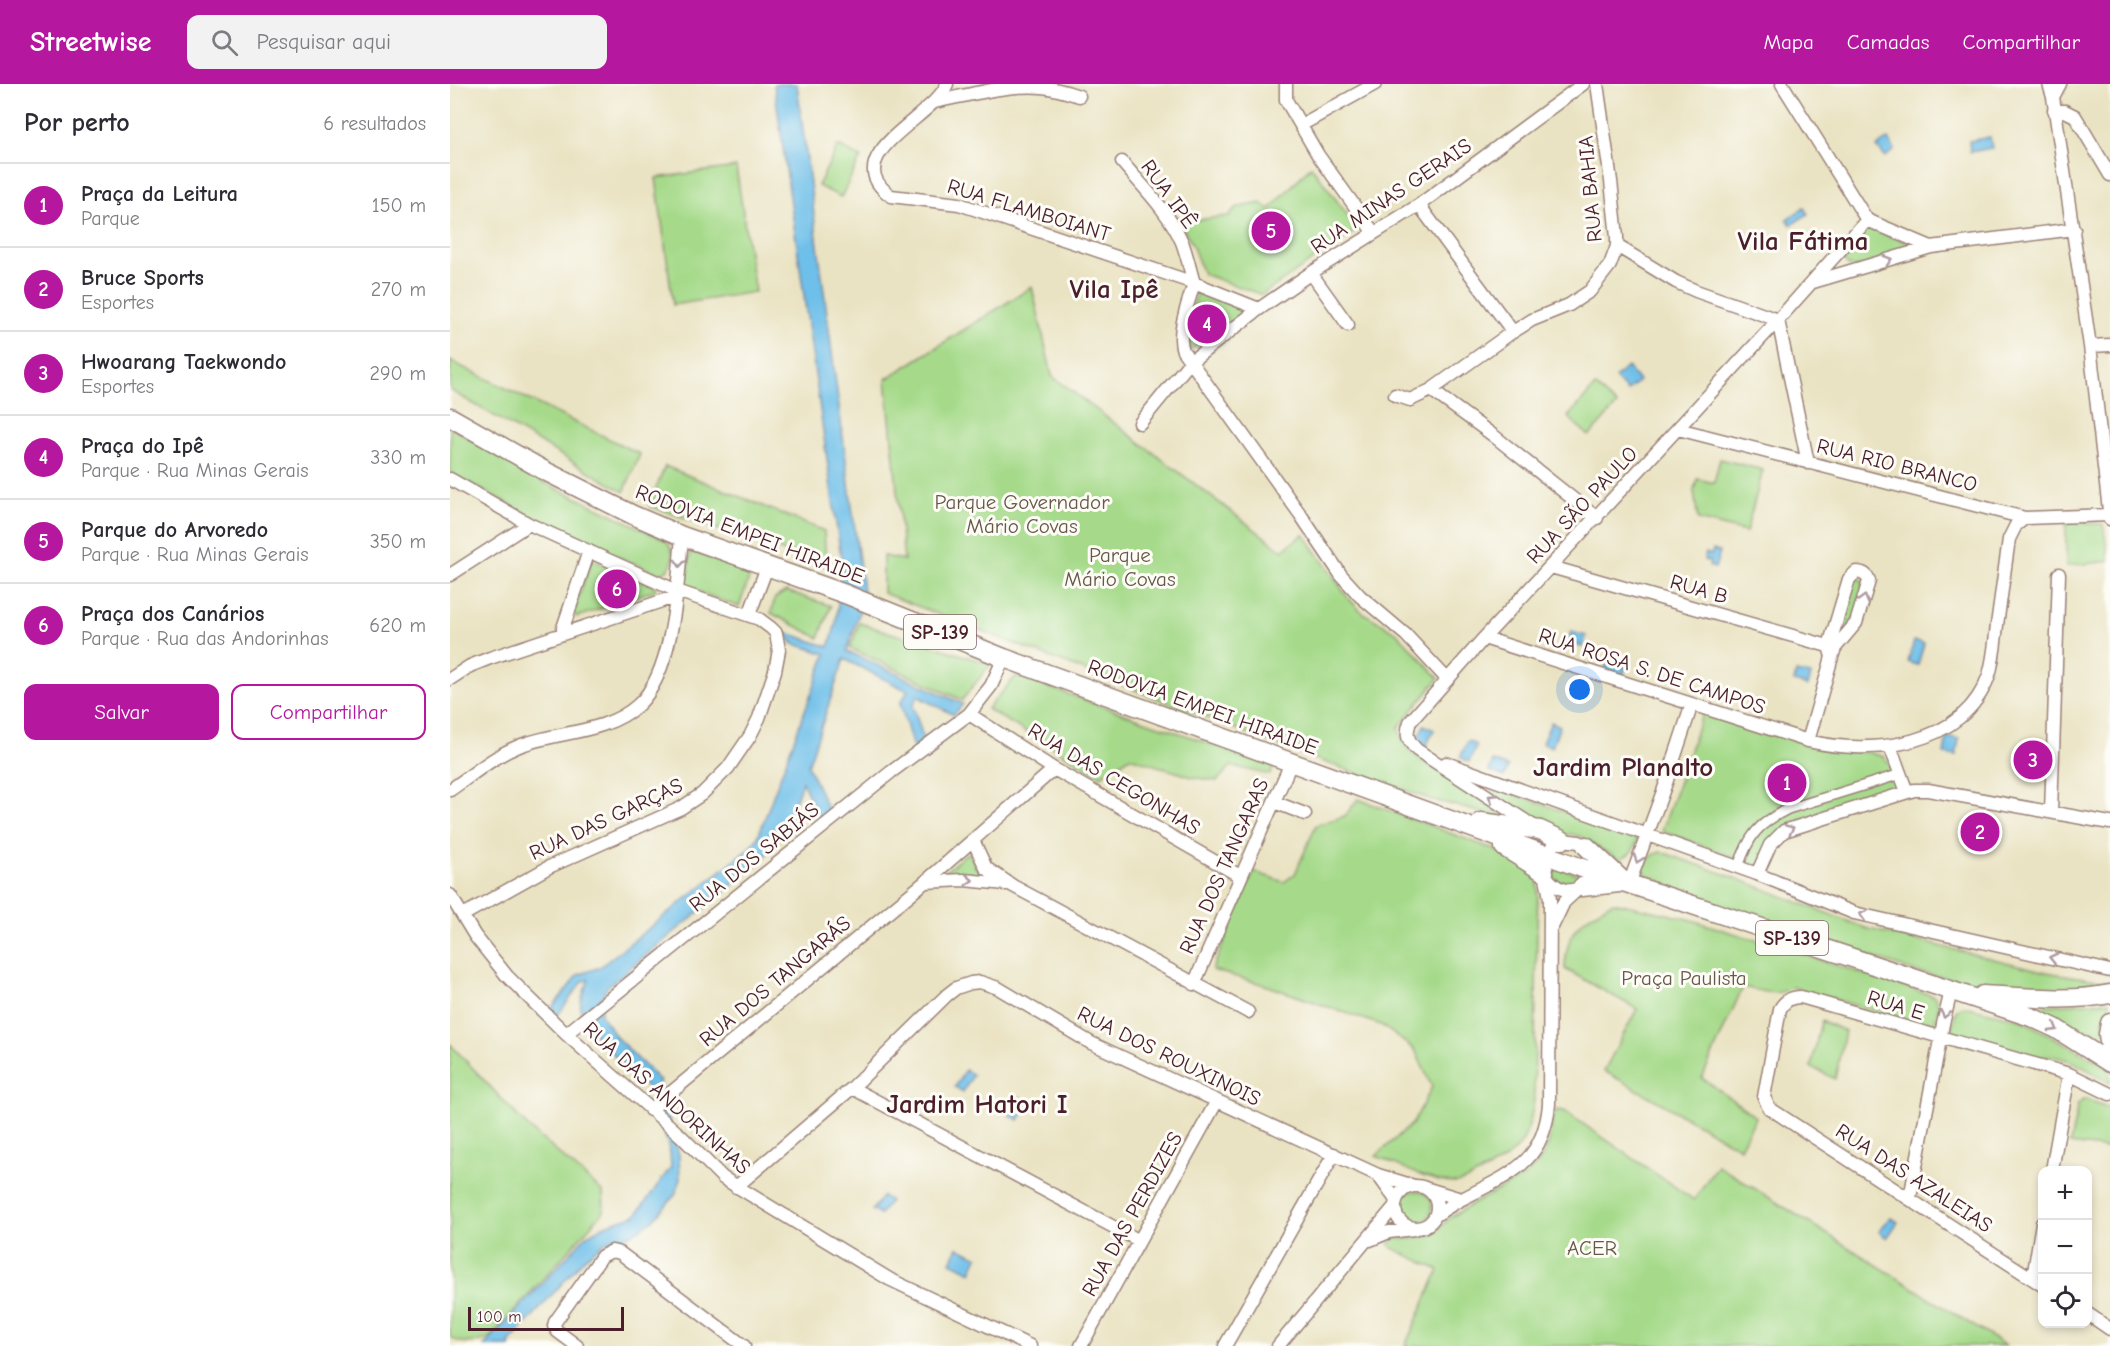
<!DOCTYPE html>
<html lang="pt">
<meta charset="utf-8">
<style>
:root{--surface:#fff;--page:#f2f2f3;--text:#2b2b33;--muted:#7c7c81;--line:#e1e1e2;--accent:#b5179e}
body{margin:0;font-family:"Comic Neue",sans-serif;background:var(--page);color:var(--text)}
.controls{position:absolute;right:18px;bottom:18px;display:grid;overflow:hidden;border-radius:12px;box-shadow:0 3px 9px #0003}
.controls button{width:54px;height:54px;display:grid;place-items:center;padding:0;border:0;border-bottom:2px solid var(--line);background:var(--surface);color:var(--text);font:30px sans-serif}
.scale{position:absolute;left:18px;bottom:15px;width:156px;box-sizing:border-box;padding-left:6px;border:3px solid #4a1f2b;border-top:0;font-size:16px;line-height:21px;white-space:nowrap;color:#4a1f2b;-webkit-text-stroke:4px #fdfcf7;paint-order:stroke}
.you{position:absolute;left:1130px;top:606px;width:21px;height:21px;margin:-15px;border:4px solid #fff;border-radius:50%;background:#1a73e8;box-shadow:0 0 0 9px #1a73e833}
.badge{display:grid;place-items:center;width:39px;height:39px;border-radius:50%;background:var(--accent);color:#fff;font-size:20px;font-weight:700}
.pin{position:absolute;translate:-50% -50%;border:3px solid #fff;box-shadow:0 2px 6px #0006}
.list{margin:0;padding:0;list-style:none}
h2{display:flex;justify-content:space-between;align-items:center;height:78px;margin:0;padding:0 24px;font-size:26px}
h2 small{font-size:20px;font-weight:400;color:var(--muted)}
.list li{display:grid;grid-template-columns:39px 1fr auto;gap:18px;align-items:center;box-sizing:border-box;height:84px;padding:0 24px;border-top:2px solid var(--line)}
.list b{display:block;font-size:22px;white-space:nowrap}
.list p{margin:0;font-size:20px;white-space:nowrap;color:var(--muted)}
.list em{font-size:20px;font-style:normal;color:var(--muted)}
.actions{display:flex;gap:12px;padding:18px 24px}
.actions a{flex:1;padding:14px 0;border:2px solid var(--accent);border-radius:12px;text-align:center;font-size:21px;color:var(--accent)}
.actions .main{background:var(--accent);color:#fff}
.icon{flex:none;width:33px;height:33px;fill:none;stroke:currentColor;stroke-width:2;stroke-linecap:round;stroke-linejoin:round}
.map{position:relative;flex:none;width:1660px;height:1262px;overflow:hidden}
header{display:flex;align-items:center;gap:36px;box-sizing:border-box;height:84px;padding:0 30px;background:var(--accent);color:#fff}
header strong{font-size:28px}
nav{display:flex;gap:33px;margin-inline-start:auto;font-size:21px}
.search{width:420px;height:54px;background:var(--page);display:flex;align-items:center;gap:15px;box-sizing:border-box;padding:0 21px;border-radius:12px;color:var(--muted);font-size:22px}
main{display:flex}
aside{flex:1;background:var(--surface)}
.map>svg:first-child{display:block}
.green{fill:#a6da8a;stroke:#787c5a;stroke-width:1.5}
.water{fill:#6ebfe9;stroke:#5c6f8a;stroke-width:1.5}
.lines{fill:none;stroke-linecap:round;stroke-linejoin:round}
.pedestrian-casing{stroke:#9a8177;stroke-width:12}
.minor-casing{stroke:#9a8177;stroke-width:15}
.primary-casing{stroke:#9a8177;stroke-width:21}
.pedestrian{stroke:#fff;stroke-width:9}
.minor{stroke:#fff;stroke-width:12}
.primary{stroke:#fff;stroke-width:18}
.oneway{stroke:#ae9aa0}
.labels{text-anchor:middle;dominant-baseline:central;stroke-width:6;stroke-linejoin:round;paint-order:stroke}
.shield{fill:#fdfcf7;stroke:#806168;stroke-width:1.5}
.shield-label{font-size:20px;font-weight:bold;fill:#4a1f2b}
.street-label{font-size:21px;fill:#4a1f2b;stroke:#fdfcf7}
.park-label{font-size:21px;fill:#665748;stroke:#fdfcf7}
.district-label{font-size:27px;font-weight:bold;fill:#4a1f2b;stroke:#fdfcf7}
</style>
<header>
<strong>Streetwise</strong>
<div class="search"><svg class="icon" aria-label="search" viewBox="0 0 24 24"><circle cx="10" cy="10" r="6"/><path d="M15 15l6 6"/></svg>Pesquisar aqui</div>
<nav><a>Mapa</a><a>Camadas</a><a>Compartilhar</a></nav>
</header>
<main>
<aside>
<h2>Por perto<small>6 resultados</small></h2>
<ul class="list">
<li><span class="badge">1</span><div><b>Praça da Leitura</b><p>Parque</p></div><em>150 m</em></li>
<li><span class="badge">2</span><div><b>Bruce Sports</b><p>Esportes</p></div><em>270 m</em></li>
<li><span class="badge">3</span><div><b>Hwoarang Taekwondo</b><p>Esportes</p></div><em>290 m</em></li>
<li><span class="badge">4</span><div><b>Praça do Ipê</b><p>Parque · Rua Minas Gerais</p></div><em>330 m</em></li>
<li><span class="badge">5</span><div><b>Parque do Arvoredo</b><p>Parque · Rua Minas Gerais</p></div><em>350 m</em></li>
<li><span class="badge">6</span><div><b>Praça dos Canários</b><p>Parque · Rua das Andorinhas</p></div><em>620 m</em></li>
</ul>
<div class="actions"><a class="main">Salvar</a><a>Compartilhar</a></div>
</aside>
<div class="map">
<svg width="1660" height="1262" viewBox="0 0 1660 1262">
<rect width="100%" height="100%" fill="#fdfcf7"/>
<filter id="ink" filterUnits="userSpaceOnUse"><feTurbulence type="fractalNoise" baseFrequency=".0167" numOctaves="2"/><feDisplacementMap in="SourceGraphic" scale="12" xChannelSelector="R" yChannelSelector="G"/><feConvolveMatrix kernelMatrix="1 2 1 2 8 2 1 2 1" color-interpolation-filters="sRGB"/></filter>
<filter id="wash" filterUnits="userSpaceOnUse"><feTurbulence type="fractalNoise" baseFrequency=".008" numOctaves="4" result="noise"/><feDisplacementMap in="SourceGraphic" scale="24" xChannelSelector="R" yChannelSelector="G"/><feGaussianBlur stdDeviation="1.35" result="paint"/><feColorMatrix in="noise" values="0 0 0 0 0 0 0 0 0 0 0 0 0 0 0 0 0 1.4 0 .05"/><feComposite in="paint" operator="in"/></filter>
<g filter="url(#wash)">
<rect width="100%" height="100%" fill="#eae3c3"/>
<path class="green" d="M 388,62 L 411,73 L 391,113 L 368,102 Z
M 861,82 L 908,145 L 812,211 L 753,190 L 742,160 L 730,138 L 779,132 L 785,124 L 811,119 L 820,125 Z
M 286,83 L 305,208 L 223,221 L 206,94 Z
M 1416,142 L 1470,164 L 1405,184 L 1397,181 L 1393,175 L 1397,166 Z
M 582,203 L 602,292 L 832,466 L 854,450 L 898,514 L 913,529 L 946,548 L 989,594 L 948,644 C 951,654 955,662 962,669 L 1059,736 L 980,715 L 846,668 L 433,509 L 433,472 L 454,476 L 436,295 Z
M 747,210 L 750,210 L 800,227 L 740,266 L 733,250 Z
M 0,277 L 190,370 L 174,408 L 0,306 Z
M 1145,302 L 1167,321 L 1139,352 L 1118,333 Z
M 0,343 L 93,398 L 214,455 C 227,465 226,489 207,489 L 124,454 L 0,389 Z
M 1270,375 L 1313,386 L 1296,448 L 1248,436 L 1244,407 L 1247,395 L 1264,399 Z
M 215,382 L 374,447 L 376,482 L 199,422 Z
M 1616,439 L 1653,440 L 1659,477 L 1616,482 Z
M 241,467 L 301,489 L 289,523 L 234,502 Z
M 141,476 L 143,476 L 206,503 L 205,506 L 127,533 L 123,530 Z
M 1406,494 L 1414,497 L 1407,531 L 1390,552 L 1386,551 L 1401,499 Z
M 336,507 L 381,522 L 369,554 L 321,529 L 325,514 Z
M 409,539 L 541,580 L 512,616 L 400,564 Z
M 566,592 L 824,682 L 820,691 L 781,682 L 767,697 L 742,693 L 680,673 L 651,692 L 537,625 Z
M 1253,628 L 1383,667 L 1418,668 L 1434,673 L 1446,689 L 1447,708 L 1342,739 L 1308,782 L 1212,747 Z
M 1016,692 L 1188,755 C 1184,766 1181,771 1169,775 L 1143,761 L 1132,753 L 1121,750 L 1112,751 L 1093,742 Z
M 908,715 L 1043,765 L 1072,778 L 1088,796 L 1084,1016 C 1078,1059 1069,1070 1030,1089 C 1023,1092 1013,1099 1005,1099 C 978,1098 951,1082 926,1072 L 963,1039 L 982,1003 L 965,966 L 931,941 L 815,901 L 762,886 L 804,788 L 834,798 L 845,790 L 866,741 L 895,732 Z
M 1211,768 L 1283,793 L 1415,844 L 1601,889 L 1660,898 L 1660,904 L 1588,907 L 1561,905 L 1466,888 L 1233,809 L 1194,789 C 1195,777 1200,771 1211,768 Z
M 517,769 L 521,771 L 525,782 L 536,791 L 533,794 L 497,792 L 496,787 Z
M 1104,781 L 1132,792 L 1128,799 L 1116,803 L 1102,792 Z
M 1163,818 L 1235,834 L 1484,912 L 1489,921 L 1483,944 L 1342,903 C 1327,914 1310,906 1293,903 L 1252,994 L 1306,1033 L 1290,1064 L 1154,987 L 1187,925 L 1115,885 C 1116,845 1130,836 1163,818 Z
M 1660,917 L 1660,924 L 1653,938 L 1654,963 L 1587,926 L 1588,922 Z
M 1513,922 L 1570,935 L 1660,984 L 1660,999 C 1640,987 1613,968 1589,973 L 1510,960 L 1501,948 L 1506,927 Z
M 1371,937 L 1395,947 L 1385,995 L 1361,983 Z
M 0,960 L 78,1043 L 153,1108 L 154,1127 L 39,1255 C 26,1258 11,1262 0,1253 Z
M 1635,1015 L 1660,1024 L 1660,1065 L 1620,1060 L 1628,1020 Z
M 1107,1026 L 1114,1027 L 1244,1116 L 1267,1081 L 1556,1262 L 955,1262 L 989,1186 L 942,1164 L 939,1160 L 946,1154 L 961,1155 L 981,1151 L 991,1144 L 998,1135 L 1022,1120 L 1077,1091 L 1089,1078 L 1098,1062 L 1103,1031 Z
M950 1123a16 16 0 1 1 32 0a16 16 0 1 1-32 0Z"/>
<path class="water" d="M 324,0 L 347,0 L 413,507 L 409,529 L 397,567 L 513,620 L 504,631 L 467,612 L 463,622 L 474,656 L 463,664 L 450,619 L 458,607 L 394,575 L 358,682 L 380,730 L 370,735 L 352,698 C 341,730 333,754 309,779 L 157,903 L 151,915 L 151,931 L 167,954 L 209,996 L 229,1071 L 230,1095 L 225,1111 L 202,1137 L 180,1151 L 155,1158 L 134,1175 L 59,1259 L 60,1262 L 34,1262 L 137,1151 L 155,1141 L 186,1131 L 221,1083 L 220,1069 L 203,1008 L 195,1002 C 180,987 139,949 132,932 C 127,920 135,906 139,895 L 132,898 L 108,931 L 101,925 L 128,891 L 150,883 L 297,766 L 307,755 L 376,570 L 342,559 L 335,548 L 379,563 L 386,539 L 392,481 Z
M 1540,53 L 1542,64 L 1520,68 L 1519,57 Z
M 1438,55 L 1445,66 L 1435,73 L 1427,63 Z
M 1354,124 L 1358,130 L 1341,141 L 1337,135 Z
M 1177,283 L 1189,297 L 1177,307 L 1165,294 Z
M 1263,466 L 1270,468 L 1265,484 L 1259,482 L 1260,478 L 1254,476 L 1256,469 L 1261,471 Z
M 1121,548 L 1136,552 L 1133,563 L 1118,559 Z
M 1464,557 L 1474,559 L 1468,581 L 1458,578 Z
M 1157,577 L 1176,583 L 1173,592 L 1155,586 Z
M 1346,588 L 1361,591 L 1358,602 L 1344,598 Z
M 1101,638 L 1110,642 L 1102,663 L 1092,659 Z
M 974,641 L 984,646 L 976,662 L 966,657 Z
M 1497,653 L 1509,655 L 1506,672 L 1494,670 Z
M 1018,657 L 1027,661 L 1019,678 L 1010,673 Z
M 1043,677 L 1058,683 L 1054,693 L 1039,687 Z
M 515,986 L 523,991 L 513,1008 L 505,1003 Z
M 568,1013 L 579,1018 L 569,1036 L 559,1031 Z
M 433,1112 L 440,1117 L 430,1131 L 422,1126 Z
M 1440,1133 L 1448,1138 L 1437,1154 L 1429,1148 Z
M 508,1163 L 528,1173 L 521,1188 L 501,1178 Z"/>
</g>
<g filter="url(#ink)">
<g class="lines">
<g class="pedestrian-casing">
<path id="pedestrian" d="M 1288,783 C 1299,752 1307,740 1338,725 L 1451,690"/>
</g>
<g class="minor-casing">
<path id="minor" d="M 497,0 C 484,34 385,71 441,112 L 509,120 L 744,199 L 809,225
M 836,0 L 836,16 L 868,71 L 924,149
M 1332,0 L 1417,136
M 1599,0 L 1603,13 L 1640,262 L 1660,435
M 1603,13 L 1610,0
M 484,18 C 519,11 557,0 592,3 C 604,4 617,8 629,12
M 1604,26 L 1615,27 L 1625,32 L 1660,91
M 851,41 L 925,0
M 672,78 C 693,103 719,128 732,158 C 737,171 740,186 744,199
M 969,121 L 1063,248
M 1417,136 L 1481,163
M 1167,162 L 1226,198 L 1246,207 L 1328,236 L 1358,379
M 861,189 L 898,241
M 1363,198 L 1481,163 L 1624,145
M 744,199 C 739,217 726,249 733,267 L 850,430 L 891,491 L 910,512 L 956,551 L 997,595
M 1640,262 L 1660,261
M 981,306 L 1058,251 L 1082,236 L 1119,221 L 1140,207 L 1160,181 L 1167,162 L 1167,153 L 1161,97 L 1147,0
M 945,311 L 960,316 L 981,306 L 1044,352 L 1147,434
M 690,339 L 740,278 L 809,225 L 861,189 L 969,121 L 1133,0
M 1228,345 L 1575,434 L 1660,431
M 0,395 L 79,440 L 147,471 L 227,507 L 309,535 L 321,544 L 326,549 L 329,566 L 325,587 L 309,634 L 300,652 L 278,684 L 252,710 L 231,724 L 99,783 L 13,831
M 1101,483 L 1385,564
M 0,491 L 79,440
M 299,531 L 317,483
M 113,549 L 113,544 L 139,467
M 1034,554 L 1358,657 C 1421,672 1514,663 1539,591 C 1544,575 1545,557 1547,541 C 1551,512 1555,483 1559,455 L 1566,441 L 1575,434
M 0,595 L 20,582 L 40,574 L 227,512
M 519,630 L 604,685 L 790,792
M 1358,657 L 1382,573 L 1385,564 L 1406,539 L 1419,497 C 1417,490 1412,488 1406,488 L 1399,495 L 1379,562 L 1382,573
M 1440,662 L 1457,708
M 996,679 L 1307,790 L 1404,829 L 1660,887
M 0,706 C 22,691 44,672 69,662 C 107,647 156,650 188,621 C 224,588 228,498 232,452
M 824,718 L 855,730
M 1601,728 L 1609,490
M 1085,743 L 967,666 C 958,657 955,651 960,638 L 1034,554 L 1328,236 L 1417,136
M 523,756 L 536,784 L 563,802 L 798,928
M 1307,790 L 1320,761 L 1334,747 L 1464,706 L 1478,706 L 1660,739
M 1096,792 C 1107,807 1123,812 1137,798
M 475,798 L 514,796 L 556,800
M 1179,800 L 1216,699 L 1242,620
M 0,811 L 25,852 L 57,892 L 116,950 L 231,1052 L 273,1094 L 439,1195 L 580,1262
M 1102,843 L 1114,818 L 1127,806
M 744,900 L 841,679
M 116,950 L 441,688 L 519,630 L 541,602 L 554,574
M 402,1004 L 688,1156
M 200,1026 L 475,798 L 604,685
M 1602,1086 L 1619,990
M 928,1091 L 946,1116
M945 1123a21 21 0 1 1 42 0a21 21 0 1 1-42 0Z
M 286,1103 L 402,1004 L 497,911 L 506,904 L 521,899 L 530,898 L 548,904 L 641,959 L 928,1091 L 964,1102
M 978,1105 L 1011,1115
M 1460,1114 L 1493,940 L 1501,907
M 986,1131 C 995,1125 1004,1119 1014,1114 C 1060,1090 1094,1079 1099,1020 L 1100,816 C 1098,792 1083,771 1112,756 L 1129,758 L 1140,766
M 920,1156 L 939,1148 L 964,1145
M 1583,1194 L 1592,1139
M 1592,1201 L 1319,1024 L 1314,1013 L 1330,925 C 1335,916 1341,913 1351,913 L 1619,990 L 1660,1010
M 1638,1230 L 1660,1245
M 127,1262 L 107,1247 L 104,1242 L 105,1238 L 152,1172 L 162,1167 L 170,1169 L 294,1262
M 631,1262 L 767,1017
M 775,1262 L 884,1070
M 828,1262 L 945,1122"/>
</g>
<g class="primary-casing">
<path id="primary" d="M 0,333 L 95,387 L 183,431 L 232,452 L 395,510 L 554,574 L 1143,788 L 1581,933 L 1605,944 L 1660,979
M 1031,738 L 1090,746 L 1112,756
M 1136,762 L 1171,795
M 1054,763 L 1094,788
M 1132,803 L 1169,799
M 1533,911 C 1571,913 1623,918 1660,910
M 1660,939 L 1658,950 L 1660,966"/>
</g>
<use href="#pedestrian" class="pedestrian"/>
<use href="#minor" class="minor"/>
<use href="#primary" class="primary"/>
</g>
<defs><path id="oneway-chevron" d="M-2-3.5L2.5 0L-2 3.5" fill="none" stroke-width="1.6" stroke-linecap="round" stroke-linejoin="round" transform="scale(1.5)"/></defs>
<g class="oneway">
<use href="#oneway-chevron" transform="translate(1438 176) rotate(-17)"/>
<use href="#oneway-chevron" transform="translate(230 479) rotate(94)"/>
<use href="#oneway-chevron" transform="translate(1414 515) rotate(-74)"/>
<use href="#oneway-chevron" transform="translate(1042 714) rotate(-147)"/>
<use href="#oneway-chevron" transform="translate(1340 745) rotate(-24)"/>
<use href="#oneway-chevron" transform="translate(1188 775) rotate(110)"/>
<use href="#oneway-chevron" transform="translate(519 796) rotate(3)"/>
<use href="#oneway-chevron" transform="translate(1413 831) rotate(-166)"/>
<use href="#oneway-chevron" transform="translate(1603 874) rotate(-167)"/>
<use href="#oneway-chevron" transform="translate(1495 930) rotate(103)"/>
<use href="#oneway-chevron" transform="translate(1604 944) rotate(30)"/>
</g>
</g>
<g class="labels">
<g class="shield">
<rect x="454" y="531" width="72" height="34" rx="4.5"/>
<rect x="1306" y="837" width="72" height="34" rx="4.5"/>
</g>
<g class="shield-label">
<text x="490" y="548">SP-139</text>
<text x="1342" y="854">SP-139</text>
</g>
<g class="street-label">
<text transform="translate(1140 105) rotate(-95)">RUA BAHIA</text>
<text transform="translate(719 110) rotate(54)">RUA IPÊ</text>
<text transform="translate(941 112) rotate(-34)">RUA MINAS GERAIS</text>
<text transform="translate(579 126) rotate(17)">RUA FLAMBOIANT</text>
<text transform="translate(1447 381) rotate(14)">RUA RIO BRANCO</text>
<text transform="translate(1132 421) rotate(-47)">RUA SÃO PAULO</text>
<text transform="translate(300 450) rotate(21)">RODOVIA EMPEI HIRAIDE</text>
<text transform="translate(1249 505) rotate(16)">RUA B</text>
<text transform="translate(1202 587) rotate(18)">RUA ROSA S. DE CAMPOS</text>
<text transform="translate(753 623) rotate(20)">RODOVIA EMPEI HIRAIDE</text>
<text transform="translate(664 695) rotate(31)">RUA DAS CEGONHAS</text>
<text transform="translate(156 735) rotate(-25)">RUA DAS GARÇAS</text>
<text transform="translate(304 773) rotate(-39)">RUA DOS SABIÁS</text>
<text transform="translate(774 782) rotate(-66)">RUA DOS TANGARAS</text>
<text transform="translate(325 897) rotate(-40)">RUA DOS TANGARÁS</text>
<text transform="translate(1446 921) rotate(17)">RUA E</text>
<text transform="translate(719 972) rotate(26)">RUA DOS ROUXINOIS</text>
<text transform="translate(217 1014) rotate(42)">RUA DAS ANDORINHAS</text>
<text transform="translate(1464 1094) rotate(33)">RUA DAS AZALEIAS</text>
<text transform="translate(682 1130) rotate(-61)">RUA DAS PERDIZES</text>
</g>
<g class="park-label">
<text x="572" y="418">Parque Governador<tspan x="572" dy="24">Mário Covas</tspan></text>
<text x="670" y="471">Parque<tspan x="670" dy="24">Mário Covas</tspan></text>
<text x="1234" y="894">Praça Paulista</text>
<text x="1142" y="1164">ACER</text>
</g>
<g class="district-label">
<text x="1353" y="157">Vila Fátima</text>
<text x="664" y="205">Vila Ipê</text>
<text x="1173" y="683">Jardim Planalto</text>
<text x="527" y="1020">Jardim Hatori I</text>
</g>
</g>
</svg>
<div class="controls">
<button>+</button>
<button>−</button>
<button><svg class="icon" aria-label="locate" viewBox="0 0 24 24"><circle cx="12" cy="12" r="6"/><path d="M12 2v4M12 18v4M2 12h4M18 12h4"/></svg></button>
</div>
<div class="scale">100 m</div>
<div class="you"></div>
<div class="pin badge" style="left:1337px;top:699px">1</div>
<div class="pin badge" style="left:1530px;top:748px">2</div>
<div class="pin badge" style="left:1583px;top:676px">3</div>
<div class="pin badge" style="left:757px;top:240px">4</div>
<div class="pin badge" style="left:821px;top:147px">5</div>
<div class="pin badge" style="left:167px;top:505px">6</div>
</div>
</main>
